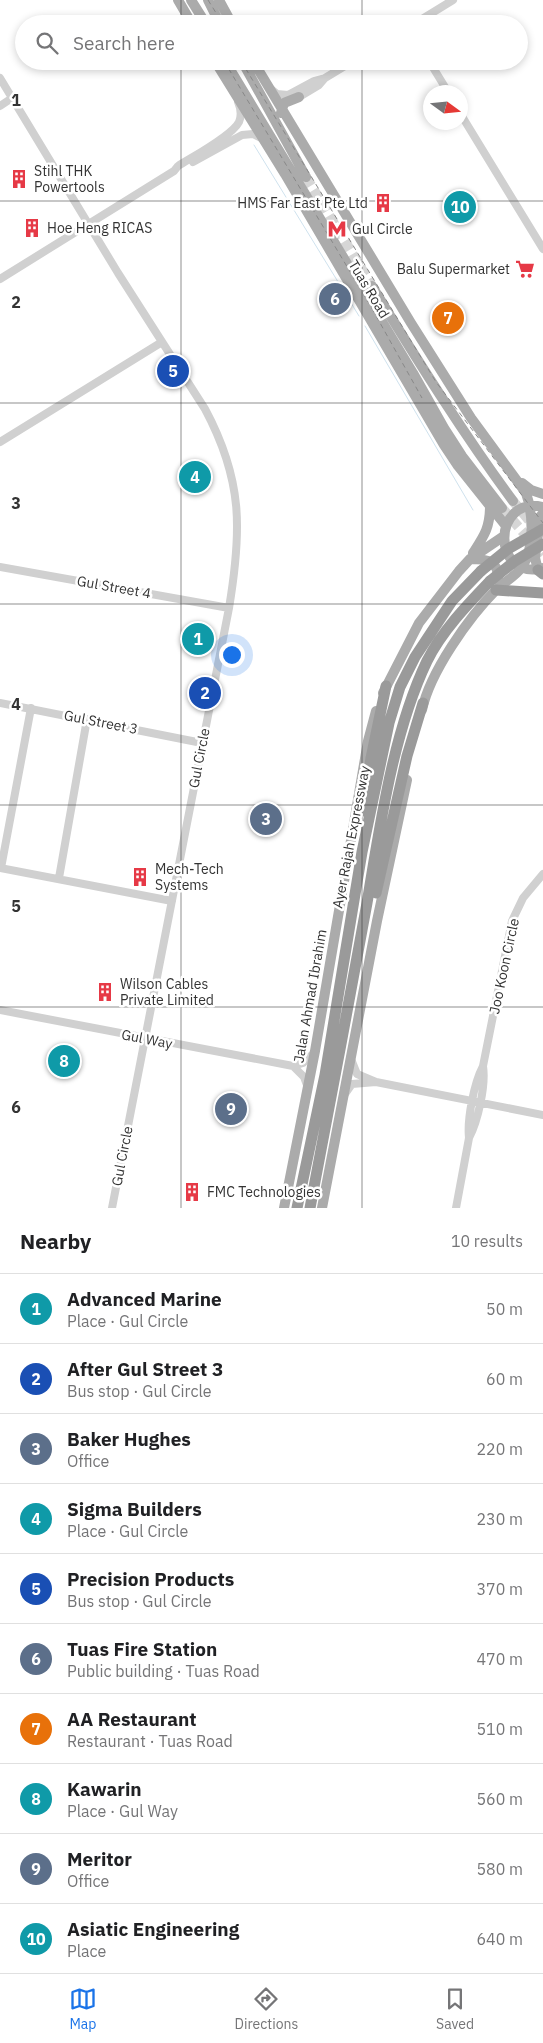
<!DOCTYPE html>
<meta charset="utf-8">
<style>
:root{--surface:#fff;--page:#f2f2f2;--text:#202124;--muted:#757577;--line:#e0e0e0;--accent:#1a73e8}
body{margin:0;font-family:"IBM Plex Sans",sans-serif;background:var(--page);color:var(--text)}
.compass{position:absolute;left:423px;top:85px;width:45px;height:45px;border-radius:50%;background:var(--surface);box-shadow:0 2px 8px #0003;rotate:105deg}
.you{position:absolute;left:231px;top:654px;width:18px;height:18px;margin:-12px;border:4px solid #fff;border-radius:50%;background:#1a73e8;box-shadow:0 0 0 8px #1a73e833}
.badge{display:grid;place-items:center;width:32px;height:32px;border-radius:50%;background:var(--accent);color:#fff;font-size:16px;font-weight:700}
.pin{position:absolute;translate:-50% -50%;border:2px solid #fff;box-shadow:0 1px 5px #0006}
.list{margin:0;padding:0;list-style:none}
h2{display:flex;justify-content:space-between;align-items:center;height:65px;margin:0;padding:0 20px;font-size:21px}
h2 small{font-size:16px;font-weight:400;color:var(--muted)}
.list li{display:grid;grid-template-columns:32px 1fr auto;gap:15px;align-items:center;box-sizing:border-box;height:70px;padding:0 20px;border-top:1px solid var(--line)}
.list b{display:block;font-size:19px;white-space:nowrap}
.list p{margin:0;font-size:16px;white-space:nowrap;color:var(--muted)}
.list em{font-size:16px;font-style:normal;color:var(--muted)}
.icon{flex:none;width:28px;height:28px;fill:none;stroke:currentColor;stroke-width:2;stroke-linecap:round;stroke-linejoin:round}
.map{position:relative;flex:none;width:543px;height:1208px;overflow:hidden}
.search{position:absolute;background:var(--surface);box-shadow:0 2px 8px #0003;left:15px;right:15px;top:15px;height:55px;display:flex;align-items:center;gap:12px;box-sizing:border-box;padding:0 18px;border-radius:28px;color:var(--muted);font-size:19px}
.sheet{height:765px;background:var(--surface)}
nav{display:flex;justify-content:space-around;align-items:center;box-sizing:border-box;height:70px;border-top:1px solid var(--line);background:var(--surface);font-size:14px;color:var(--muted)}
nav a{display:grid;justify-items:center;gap:2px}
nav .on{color:var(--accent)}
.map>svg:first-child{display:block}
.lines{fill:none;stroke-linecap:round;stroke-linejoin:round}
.stream{stroke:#cfe2ee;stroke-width:1}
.major-tunnel{stroke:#d6d6d6;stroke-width:10;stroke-dasharray:10 5;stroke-linecap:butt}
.minor{stroke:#d0d0d0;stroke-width:8}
.major{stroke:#ababab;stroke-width:10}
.highway{stroke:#9a9a9a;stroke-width:11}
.rail{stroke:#888;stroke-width:1;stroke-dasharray:5 4;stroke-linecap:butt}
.highway-bridge{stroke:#9a9a9a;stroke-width:11}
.grid{fill:none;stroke:#333;stroke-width:1;stroke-opacity:0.55}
.labels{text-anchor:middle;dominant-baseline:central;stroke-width:5;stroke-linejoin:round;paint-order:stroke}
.poi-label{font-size:14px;fill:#333;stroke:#fff;text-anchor:start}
.street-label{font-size:14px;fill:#333;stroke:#fff}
.grid-label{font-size:16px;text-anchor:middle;font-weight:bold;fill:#333;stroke:#fff;stroke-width:5;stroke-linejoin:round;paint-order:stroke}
</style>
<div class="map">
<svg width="543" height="1208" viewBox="0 0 543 1208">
<rect width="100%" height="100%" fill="#fff"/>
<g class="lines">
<path class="stream" d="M 254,145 L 359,316
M 365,326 L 473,510"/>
<path class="major-tunnel" d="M 306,177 L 372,286
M 513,501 L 543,537
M 502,508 L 543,555"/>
<path class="minor" d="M 414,24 L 453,0
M 429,61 L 448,92
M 0,78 L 118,273 L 205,409 C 243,480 242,530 229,608 L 112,1208
M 271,89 L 277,94 L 288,95 L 314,81 L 325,78 L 353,61
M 299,97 L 319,85 L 325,78
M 0,106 L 12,98
M 460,113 L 543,249
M 193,162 L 242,135 L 253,134 L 263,139
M 0,279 L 174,171 L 178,166 C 192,157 232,136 239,122 C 242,115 241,109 238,102
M 0,442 L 162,342
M 0,567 L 229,608
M 0,703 L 202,743
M 0,868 L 172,901
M 1,868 L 31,708
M 59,878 L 87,719
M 0,1010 L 293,1066 L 304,1077 L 307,1085
M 351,1059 L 357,1074 L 376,1082
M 293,1066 L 303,1063 L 314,1053
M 345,1094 L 352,1084 L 376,1082 L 543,1115
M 469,1138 C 478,1121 486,1085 483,1066 L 512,921 L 523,898 L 543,874
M 456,1208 L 469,1138 C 467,1119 474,1083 483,1066"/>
<path class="major" d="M 178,0 L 192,24
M 191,0 L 206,24
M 208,0 L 220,24
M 219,0 L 232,24
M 215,61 L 285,174 L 444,445 L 458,466 L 506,526
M 225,61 L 413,373 L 444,428 L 462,456 L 502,508
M 242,61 L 306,177
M 253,61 L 411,323 L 471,418 L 526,493 C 533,513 535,548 522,567 C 516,576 504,582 496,590 C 469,617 430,672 422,710
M 281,113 L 284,103 L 299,97
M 372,286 C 417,360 462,432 513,501
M 522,483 L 531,490 L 543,494
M 543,507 C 492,495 491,581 543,568
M 473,553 C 484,536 490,528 490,506
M 470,559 C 488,559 499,560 498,581
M 538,570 L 535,558 L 540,517 L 543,513
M 383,693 L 419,623 L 459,571 L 470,559 L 504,536
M 284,1208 L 315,1051 L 368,741 L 376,711
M 322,1208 L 377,921 L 407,780"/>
<path class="highway" d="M 538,570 L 543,574
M 496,590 L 543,593
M 364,811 L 371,758 L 386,686
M 376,893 L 407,756 L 423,703
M 297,1208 L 325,1075 L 362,852 L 389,723 L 400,687 L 415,657 L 452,601 L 481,571
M 310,1208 C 330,1106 348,1005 367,903 C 380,826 393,732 427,661 C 442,631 467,605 490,581"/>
<path class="rail" d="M 208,0 L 223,24
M 224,61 L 370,305 L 422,398
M 241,61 L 436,382 L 543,523"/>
<path class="highway-bridge" d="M 481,571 L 508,549 L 543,529
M 490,581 L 515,561 L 543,544"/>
</g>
<path class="grid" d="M 181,0 L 181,24M 362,0 L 362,24M 181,61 L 181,1208M 362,61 L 362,1208M 0,201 L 543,201M 0,403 L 543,403M 0,604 L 543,604M 0,805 L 543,805M 0,1007 L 543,1007"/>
<defs>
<g id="building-bare" transform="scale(1.5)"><path d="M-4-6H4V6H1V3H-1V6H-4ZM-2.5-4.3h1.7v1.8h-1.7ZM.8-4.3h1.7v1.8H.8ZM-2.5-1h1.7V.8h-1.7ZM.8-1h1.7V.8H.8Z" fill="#e63946" stroke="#fff" stroke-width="2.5" paint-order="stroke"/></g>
<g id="metro-bare" transform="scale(1.5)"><path d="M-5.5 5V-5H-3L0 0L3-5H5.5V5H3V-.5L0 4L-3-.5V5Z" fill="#e63946" stroke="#fff" stroke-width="2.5" paint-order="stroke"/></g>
<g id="supermarket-bare" transform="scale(1.5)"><path d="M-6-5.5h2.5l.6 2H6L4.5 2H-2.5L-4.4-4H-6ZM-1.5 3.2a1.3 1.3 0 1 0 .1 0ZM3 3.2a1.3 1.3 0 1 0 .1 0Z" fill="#e63946" stroke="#fff" stroke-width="2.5" paint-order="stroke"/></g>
</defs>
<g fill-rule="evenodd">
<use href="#building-bare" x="19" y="179"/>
<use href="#building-bare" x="383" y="203"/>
<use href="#building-bare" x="32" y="228"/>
<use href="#metro-bare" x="337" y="229"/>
<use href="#supermarket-bare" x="525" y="269"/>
<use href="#building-bare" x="140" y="877"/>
<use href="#building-bare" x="105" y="992"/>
<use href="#building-bare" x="192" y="1192"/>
</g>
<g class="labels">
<g class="poi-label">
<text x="34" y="171">Stihl THK<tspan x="34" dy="16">Powertools</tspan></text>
<text x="368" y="203" text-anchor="end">HMS Far East Pte Ltd</text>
<text x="47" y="228">Hoe Heng RICAS</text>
<text x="352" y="229">Gul Circle</text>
<text x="510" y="269" text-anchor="end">Balu Supermarket</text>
<text x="155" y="869">Mech-Tech<tspan x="155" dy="16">Systems</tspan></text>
<text x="120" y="984">Wilson Cables<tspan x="120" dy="16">Private Limited</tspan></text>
<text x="207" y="1192">FMC Technologies</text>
</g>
<g class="street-label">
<text transform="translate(369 289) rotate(59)">Tuas Road</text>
<text transform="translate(114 587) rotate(10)">Gul Street 4</text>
<text transform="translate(101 722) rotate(11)">Gul Street 3</text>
<text transform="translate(199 758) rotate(-79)">Gul Circle</text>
<text transform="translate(351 837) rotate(-79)">Ayer Rajah Expressway</text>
<text transform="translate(504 966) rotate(-78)">Joo Koon Circle</text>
<text transform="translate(310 996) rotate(-80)">Jalan Ahmad Ibrahim</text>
<text transform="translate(147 1039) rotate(11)">Gul Way</text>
<text transform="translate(122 1156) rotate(-79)">Gul Circle</text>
</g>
</g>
<g class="grid-label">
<text x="16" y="106">1</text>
<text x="16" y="308">2</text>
<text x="16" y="509">3</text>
<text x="16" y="710">4</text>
<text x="16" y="912">5</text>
<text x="16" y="1113">6</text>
</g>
</svg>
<svg class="compass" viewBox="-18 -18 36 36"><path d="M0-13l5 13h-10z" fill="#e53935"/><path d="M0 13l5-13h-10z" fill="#757577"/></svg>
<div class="you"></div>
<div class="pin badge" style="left:198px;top:639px;background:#0f9aa8">1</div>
<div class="pin badge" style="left:205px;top:693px;background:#1a4fb4">2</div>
<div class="pin badge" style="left:266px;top:819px;background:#5c6f8a">3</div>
<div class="pin badge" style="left:195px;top:477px;background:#0f9aa8">4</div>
<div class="pin badge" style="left:173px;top:371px;background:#1a4fb4">5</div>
<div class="pin badge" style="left:335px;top:299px;background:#5c6f8a">6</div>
<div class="pin badge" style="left:448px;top:318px;background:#e8710a">7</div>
<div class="pin badge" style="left:64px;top:1061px;background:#0f9aa8">8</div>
<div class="pin badge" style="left:231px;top:1109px;background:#5c6f8a">9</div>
<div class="pin badge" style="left:460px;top:207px;background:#0f9aa8">10</div>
<div class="search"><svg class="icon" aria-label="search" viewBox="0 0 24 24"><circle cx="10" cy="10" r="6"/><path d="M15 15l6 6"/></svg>Search here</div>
</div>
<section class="sheet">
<h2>Nearby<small>10 results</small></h2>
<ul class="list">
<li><span class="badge" style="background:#0f9aa8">1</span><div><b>Advanced Marine</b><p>Place · Gul Circle</p></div><em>50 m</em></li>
<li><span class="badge" style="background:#1a4fb4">2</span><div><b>After Gul Street 3</b><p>Bus stop · Gul Circle</p></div><em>60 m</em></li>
<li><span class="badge" style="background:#5c6f8a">3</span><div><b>Baker Hughes</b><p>Office</p></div><em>220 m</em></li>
<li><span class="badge" style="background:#0f9aa8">4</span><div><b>Sigma Builders</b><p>Place · Gul Circle</p></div><em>230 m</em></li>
<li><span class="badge" style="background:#1a4fb4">5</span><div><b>Precision Products</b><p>Bus stop · Gul Circle</p></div><em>370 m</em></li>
<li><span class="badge" style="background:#5c6f8a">6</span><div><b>Tuas Fire Station</b><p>Public building · Tuas Road</p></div><em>470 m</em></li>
<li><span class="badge" style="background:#e8710a">7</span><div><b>AA Restaurant</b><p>Restaurant · Tuas Road</p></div><em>510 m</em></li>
<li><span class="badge" style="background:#0f9aa8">8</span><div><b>Kawarin</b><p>Place · Gul Way</p></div><em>560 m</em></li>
<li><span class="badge" style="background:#5c6f8a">9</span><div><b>Meritor</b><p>Office</p></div><em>580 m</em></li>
<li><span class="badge" style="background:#0f9aa8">10</span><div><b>Asiatic Engineering</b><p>Place</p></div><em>640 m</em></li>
</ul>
</section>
<nav>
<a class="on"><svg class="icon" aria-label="map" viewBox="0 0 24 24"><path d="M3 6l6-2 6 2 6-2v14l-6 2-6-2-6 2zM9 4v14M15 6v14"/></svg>Map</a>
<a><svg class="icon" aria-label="directions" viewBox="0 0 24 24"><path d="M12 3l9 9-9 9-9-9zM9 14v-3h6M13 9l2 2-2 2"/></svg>Directions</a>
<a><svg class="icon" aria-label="saved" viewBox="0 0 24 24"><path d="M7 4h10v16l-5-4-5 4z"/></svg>Saved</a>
</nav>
